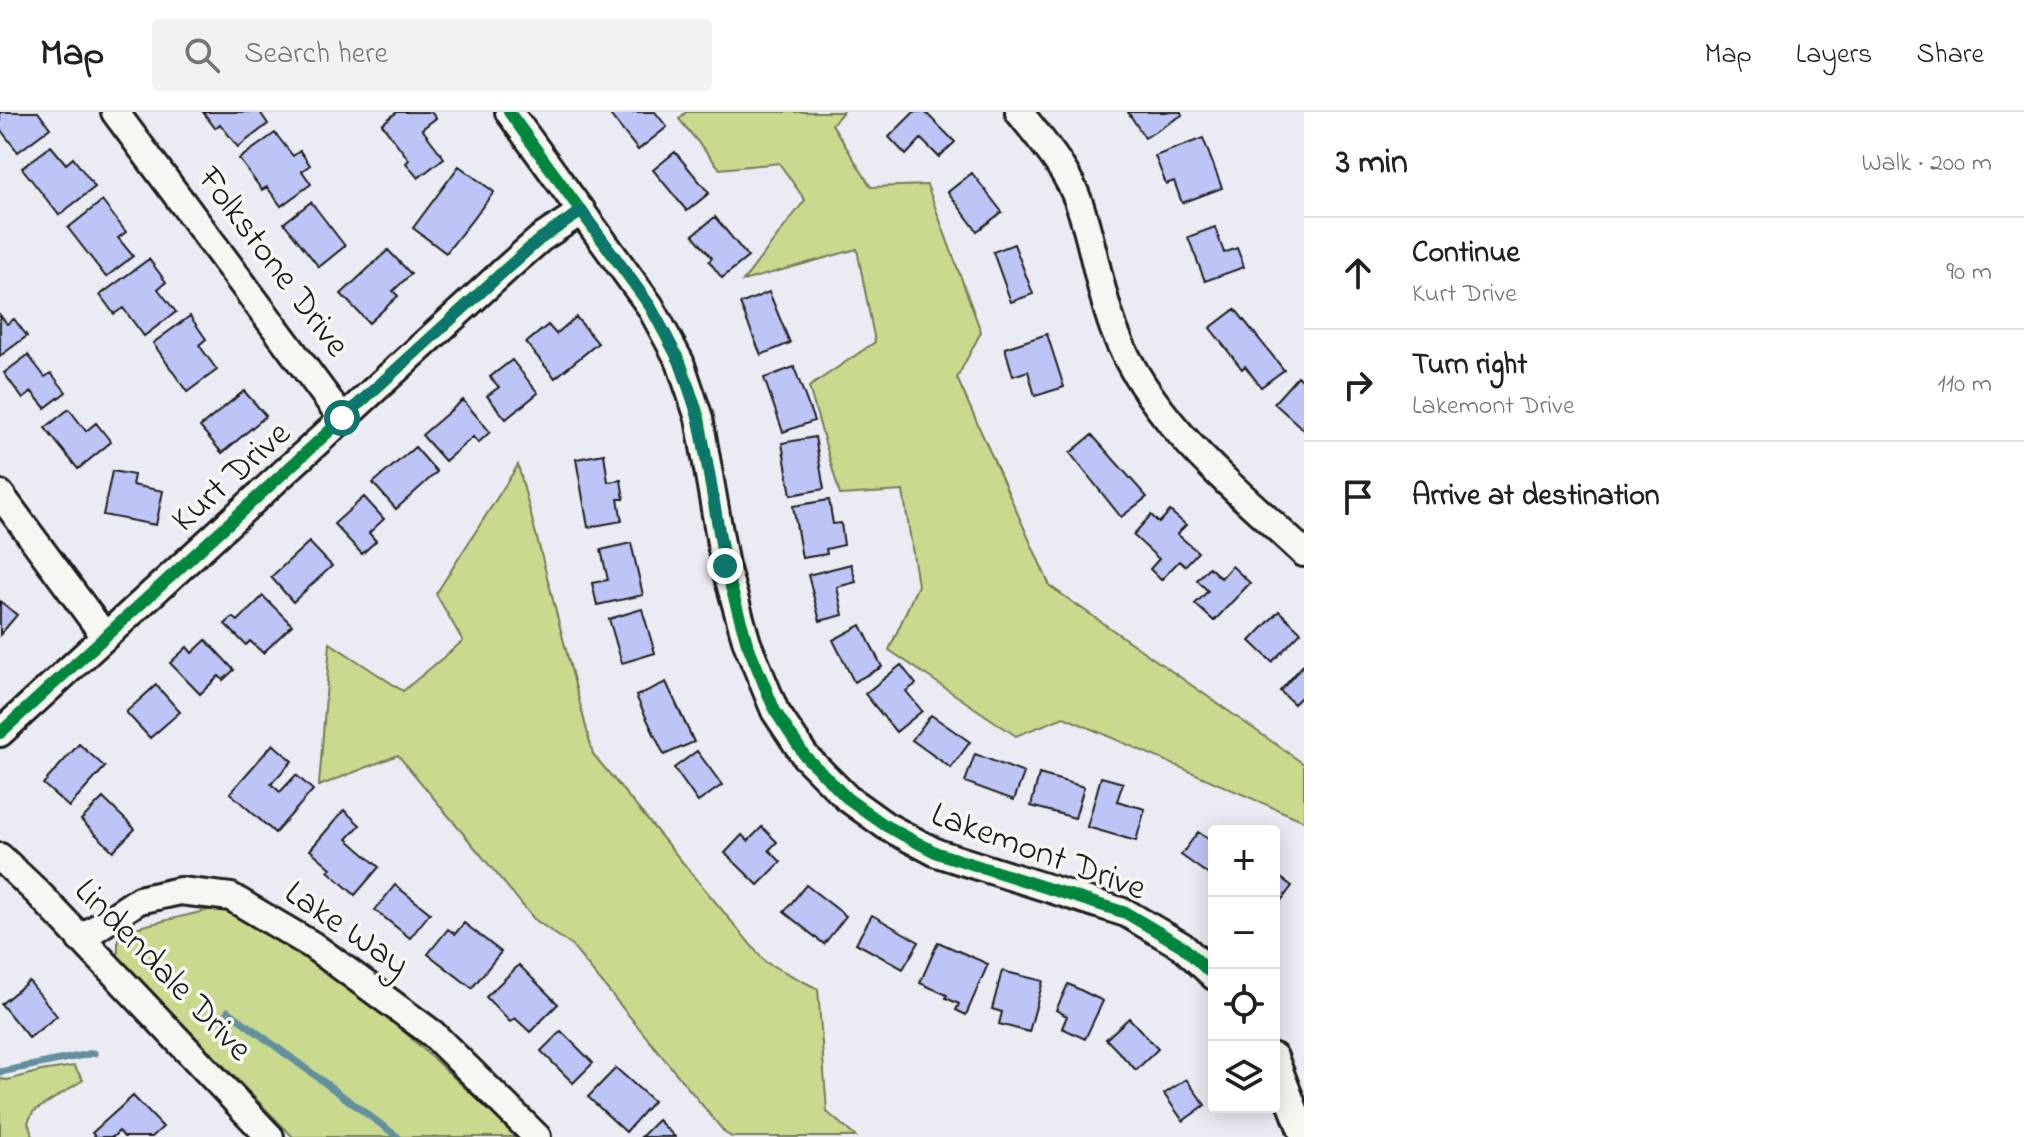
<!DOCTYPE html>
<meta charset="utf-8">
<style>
:root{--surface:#fff;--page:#f2f2f2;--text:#202124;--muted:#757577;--line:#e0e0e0}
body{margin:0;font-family:"Indie Flower",sans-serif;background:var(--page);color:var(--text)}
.controls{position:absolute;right:24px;bottom:24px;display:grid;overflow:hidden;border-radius:8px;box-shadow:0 4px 20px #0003}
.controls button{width:72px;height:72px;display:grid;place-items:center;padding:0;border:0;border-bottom:2px solid var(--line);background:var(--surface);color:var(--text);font:40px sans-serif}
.stop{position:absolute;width:24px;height:24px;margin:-18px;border:6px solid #0f766e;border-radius:50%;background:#fff}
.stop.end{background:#0f766e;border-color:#fff;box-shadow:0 2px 8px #0008}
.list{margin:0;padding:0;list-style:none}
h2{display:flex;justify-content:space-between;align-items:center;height:104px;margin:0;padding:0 32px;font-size:34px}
h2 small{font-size:26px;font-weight:400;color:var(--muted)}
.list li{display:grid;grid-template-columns:52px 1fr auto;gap:24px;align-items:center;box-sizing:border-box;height:112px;padding:0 32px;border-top:2px solid var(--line)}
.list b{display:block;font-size:30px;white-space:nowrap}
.list p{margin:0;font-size:26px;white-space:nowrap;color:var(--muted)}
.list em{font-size:26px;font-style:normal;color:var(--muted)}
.icon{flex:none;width:44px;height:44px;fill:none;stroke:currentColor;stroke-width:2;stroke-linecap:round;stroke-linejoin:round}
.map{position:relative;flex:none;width:1304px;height:1025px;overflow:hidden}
header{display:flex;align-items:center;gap:48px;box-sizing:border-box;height:112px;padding:0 40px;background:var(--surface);border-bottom:2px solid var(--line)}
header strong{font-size:38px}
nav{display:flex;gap:44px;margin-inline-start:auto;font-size:28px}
.search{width:560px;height:72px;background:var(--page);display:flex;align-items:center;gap:20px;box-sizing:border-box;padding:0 28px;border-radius:8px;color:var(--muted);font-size:30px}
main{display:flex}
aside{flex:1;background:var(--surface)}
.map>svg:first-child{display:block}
.green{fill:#c9da8f;stroke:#727b56;stroke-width:2}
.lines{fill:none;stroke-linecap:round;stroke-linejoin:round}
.stream{stroke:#638f9e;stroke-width:7}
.building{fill:#bdc5f6;stroke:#1c1c1c;stroke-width:2}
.minor-casing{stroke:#1c1c1c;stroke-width:32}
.minor{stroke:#f6f6f2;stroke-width:26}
.cycleway-casing{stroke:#f6f6f2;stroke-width:17}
.cycleway{stroke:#00873e;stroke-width:12}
.route{stroke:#0f766e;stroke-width:10}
.labels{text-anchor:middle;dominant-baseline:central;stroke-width:7;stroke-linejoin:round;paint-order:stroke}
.street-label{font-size:36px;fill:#1c1c1c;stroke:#f6f6f2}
</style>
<header>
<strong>Map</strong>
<div class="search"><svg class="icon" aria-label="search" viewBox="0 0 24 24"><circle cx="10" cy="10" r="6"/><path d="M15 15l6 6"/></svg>Search here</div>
<nav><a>Map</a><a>Layers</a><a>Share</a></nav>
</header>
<main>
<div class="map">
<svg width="1304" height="1025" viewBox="0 0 1304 1025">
<rect width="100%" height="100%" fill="#ebecf3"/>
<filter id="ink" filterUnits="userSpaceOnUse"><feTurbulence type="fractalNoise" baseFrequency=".0125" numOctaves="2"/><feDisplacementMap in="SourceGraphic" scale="16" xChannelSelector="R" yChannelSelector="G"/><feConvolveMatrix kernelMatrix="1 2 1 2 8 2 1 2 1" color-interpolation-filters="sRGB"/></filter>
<g filter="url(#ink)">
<path class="green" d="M 686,0 L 843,0 L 832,12 L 871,75 L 927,73 L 981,220 L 957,266 L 1050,474 L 1304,652 L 1304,709 L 1064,605 L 1016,624 L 889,538 L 918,473 L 903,379 L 840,383 L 809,275 L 875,230 L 857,137 L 743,169 L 805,88 L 779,51 L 720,57 L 679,7 Z
M 518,353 L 593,642 L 765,850 L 818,877 L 827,1000 L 856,1025 L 732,1025 L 725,1021 L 571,833 L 534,807 L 398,643 L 319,674 L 330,531 L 403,579 L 463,529 L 436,482 Z
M 225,794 L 370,888 L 518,1025 L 293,1025 L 118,845 L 118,820 Z
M 74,954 L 83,968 L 33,1000 L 28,1010 L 33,1025 L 0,1025 L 0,967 L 8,968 L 41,959 Z"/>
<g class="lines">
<path class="stream" d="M 228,899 L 398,1025
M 0,960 L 94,941"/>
</g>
<path class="building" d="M 0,0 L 38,0 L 50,16 L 18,40 L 0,17 Z
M 203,0 L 260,0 L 268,12 L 238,35 L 220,12 L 215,16 Z
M 397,0 L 431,0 L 436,6 L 422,17 L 444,46 L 418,66 L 406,51 L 409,48 L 382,12 Z
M 608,0 L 655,0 L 667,15 L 638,38 Z
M 914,0 L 925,0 L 955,30 L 939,45 L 921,27 L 906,43 L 889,25 Z
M 1128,0 L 1181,0 L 1182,3 L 1145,26 Z
M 275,21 L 293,44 L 300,39 L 310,53 L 302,59 L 311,72 L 281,94 L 267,75 L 262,78 L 239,47 Z
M 1203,26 L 1222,76 L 1182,91 L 1174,69 L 1166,72 L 1155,44 Z
M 51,34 L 66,52 L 73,46 L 95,75 L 59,103 L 22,56 Z
M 675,40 L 709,81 L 687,99 L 653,58 Z
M 459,54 L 494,80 L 446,141 L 413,116 Z
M 972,61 L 1002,100 L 977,119 L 948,80 Z
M 102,89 L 126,120 L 118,126 L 133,144 L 106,165 L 68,116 Z
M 311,90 L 345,134 L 319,155 L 284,111 Z
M 715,105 L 748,145 L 722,166 L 709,149 L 712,146 L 693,123 Z
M 1215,115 L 1224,141 L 1237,136 L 1244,155 L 1205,169 L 1188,125 Z
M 1014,132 L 1033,182 L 1011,190 L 993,140 Z
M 388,138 L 411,162 L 393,179 L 398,184 L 369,211 L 341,182 Z
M 149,147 L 166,170 L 158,177 L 176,200 L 144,224 L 123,196 L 114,202 L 100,183 Z
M 769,180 L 790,231 L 761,243 L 740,192 Z
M 1235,197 L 1284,258 L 1261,275 L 1245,254 L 1242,257 L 1210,216 Z
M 0,203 L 7,212 L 14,207 L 27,224 L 0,244 Z
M 190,204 L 206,227 L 199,233 L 217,258 L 187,280 L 153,231 Z
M 576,205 L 598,231 L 555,266 L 526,231 L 548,213 L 556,222 Z
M 1047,222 L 1064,275 L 1035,284 L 1028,259 L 1013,264 L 1005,236 Z
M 28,243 L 45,265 L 51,261 L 66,280 L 45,296 L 32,280 L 23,287 L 4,261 Z
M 512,248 L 538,281 L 506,307 L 487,284 L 499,275 L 490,265 Z
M 794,255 L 814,309 L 783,320 L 764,266 Z
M 1298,264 L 1304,270 L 1304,318 L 1274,291 Z
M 244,279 L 266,304 L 222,341 L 200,315 Z
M 463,288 L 490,320 L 478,331 L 473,325 L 445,349 L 422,323 Z
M 69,297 L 86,319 L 96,311 L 111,330 L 78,357 L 45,316 Z
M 1092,323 L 1147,385 L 1121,405 L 1070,341 Z
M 815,325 L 824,377 L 791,383 L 782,331 Z
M 415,335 L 437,360 L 396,397 L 373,371 Z
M 604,342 L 608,370 L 621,368 L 624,387 L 618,387 L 622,409 L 588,415 L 576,347 Z
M 112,359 L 134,363 L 132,373 L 163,379 L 156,413 L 103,403 Z
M 364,385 L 384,407 L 369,421 L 376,429 L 362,442 L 334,412 Z
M 829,388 L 833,412 L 841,411 L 844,433 L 826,437 L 827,442 L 802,446 L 793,394 Z
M 1170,399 L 1186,413 L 1177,422 L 1198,440 L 1185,454 L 1179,449 L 1161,468 L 1150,457 L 1159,447 L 1133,423 L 1151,403 L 1159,411 Z
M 309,430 L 332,454 L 293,490 L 271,465 Z
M 631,431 L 643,483 L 597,493 L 592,471 L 608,468 L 601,438 Z
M 851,452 L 856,470 L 837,475 L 843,503 L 820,509 L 808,463 Z
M 1232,454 L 1250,471 L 1214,509 L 1195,492 L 1208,479 L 1197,468 L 1209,455 L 1221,466 Z
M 263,484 L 292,513 L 263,541 L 250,529 L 246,533 L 225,512 L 233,505 L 238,509 Z
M 0,489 L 17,503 L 0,523 Z
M 642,497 L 655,541 L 622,551 L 609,507 Z
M 1279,499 L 1301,520 L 1272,550 L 1250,529 Z
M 861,513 L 882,555 L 854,570 L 833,528 Z
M 206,528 L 234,558 L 223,568 L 219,564 L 200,582 L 170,551 L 187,535 L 192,541 Z
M 1304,552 L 1304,582 L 1294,592 L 1280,579 Z
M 901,553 L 916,572 L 906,579 L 922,599 L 896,620 L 865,582 Z
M 666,570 L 694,630 L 664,643 L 636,584 Z
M 156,573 L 180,600 L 150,626 L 126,600 Z
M 931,603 L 970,630 L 951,656 L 912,628 Z
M 79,632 L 105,655 L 69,695 L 43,672 Z
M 273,632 L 292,649 L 271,672 L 280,680 L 296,663 L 313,678 L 275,721 L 230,681 Z
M 697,639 L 722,673 L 698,690 L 674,656 Z
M 975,642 L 1024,661 L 1014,688 L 965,670 Z
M 1039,662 L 1084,675 L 1075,706 L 1031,694 Z
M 1101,665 L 1123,671 L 1117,689 L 1145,697 L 1136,729 L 1087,715 Z
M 103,686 L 135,717 L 113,739 L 81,708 Z
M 344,698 L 360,713 L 347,727 L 379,755 L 355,783 L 328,759 L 331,756 L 310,738 Z
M 762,715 L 777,730 L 769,738 L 781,750 L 758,773 L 725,741 L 742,723 L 748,729 Z
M 1198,720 L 1214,731 L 1214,757 L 1209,763 L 1181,743 Z
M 1274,761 L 1292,774 L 1274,798 Z
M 395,773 L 430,801 L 410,826 L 375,798 Z
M 806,773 L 846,804 L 824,832 L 784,800 Z
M 872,803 L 919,830 L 903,857 L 856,831 Z
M 464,811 L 501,840 L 472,876 L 428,842 L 448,817 L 455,822 Z
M 938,830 L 988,852 L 966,903 L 956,898 L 959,892 L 946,886 L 947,883 L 920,871 Z
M 519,853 L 558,892 L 530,920 L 515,906 L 510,910 L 486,885 Z
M 1002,859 L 1043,869 L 1029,920 L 999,912 L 1002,900 L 992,897 Z
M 29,869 L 57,904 L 29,926 L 1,892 Z
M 1068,872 L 1103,889 L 1085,927 L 1062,916 L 1067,904 L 1056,898 Z
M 1129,906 L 1158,937 L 1136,958 L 1106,927 Z
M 561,919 L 593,951 L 573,971 L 541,939 Z
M 616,956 L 653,989 L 626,1020 L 588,985 Z
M 1186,967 L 1205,993 L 1183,1009 L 1164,982 Z
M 133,984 L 163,1015 L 152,1025 L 124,1025 L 119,1019 L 113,1025 L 96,1025 L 92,1021 Z
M 658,1008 L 675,1025 L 641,1025 Z"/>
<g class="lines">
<g class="minor-casing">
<path id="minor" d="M 115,0 L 342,306
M 509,0 L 650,194 L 680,250 L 699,306 L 725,454 L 747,531 L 775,599 L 805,644 L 847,686 L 886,714 L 937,741 L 1126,801 L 1182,834 L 1214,864
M 1019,0 C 1041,28 1067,57 1079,91 C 1094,133 1099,179 1115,220 C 1152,312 1234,375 1304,441
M 0,382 L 104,523
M 0,621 L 506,157 L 540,127 L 582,99
M 0,745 L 37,780 L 270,1025
M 80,827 L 139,788 L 180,779 L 231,785 L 312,833 L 433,922 L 537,1025
M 1274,945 L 1304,1024"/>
</g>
<use href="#minor" class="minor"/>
<g class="cycleway-casing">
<path id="cycleway" d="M 509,0 L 650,194 L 680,250 L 699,306 L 725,454 L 747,531 L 775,599 L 805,644 L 847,686 L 886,714 L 937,741 L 1126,801 L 1182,834 L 1214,864
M 0,621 L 506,157 L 540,127 L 582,99"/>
</g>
<use href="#cycleway" class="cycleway"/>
</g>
</g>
<g class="lines" filter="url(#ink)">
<path class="route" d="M 342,306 L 540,127 L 582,99 C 616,147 658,196 680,252 C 706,316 713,387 725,454"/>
</g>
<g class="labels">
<g class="street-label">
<text transform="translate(272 151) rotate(53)">Folkstone Drive</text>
<text transform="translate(232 366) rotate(-42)">Kurt Drive</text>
<text transform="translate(1038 741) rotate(20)">Lakemont Drive</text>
<text transform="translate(346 818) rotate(34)">Lake Way</text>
<text transform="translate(162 859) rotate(46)">Lindendale Drive</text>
</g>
</g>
</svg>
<div class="controls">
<button>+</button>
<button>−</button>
<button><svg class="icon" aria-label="locate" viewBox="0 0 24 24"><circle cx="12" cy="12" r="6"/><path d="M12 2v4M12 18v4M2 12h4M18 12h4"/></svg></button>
<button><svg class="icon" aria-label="layers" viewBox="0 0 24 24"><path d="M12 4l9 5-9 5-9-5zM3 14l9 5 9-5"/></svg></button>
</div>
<div class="stop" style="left:342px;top:306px"></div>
<div class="stop end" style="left:725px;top:454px"></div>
</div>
<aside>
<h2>3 min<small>Walk · 200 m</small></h2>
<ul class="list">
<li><svg class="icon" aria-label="ahead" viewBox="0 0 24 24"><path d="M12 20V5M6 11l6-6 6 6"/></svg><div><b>Continue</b><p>Kurt Drive</p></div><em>90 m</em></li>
<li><svg class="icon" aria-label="right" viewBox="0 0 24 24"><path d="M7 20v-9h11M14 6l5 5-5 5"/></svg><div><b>Turn right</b><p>Lakemont Drive</p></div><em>110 m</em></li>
<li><svg class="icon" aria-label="arrive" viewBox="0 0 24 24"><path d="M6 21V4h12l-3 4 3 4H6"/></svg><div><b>Arrive at destination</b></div></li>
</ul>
</aside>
</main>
